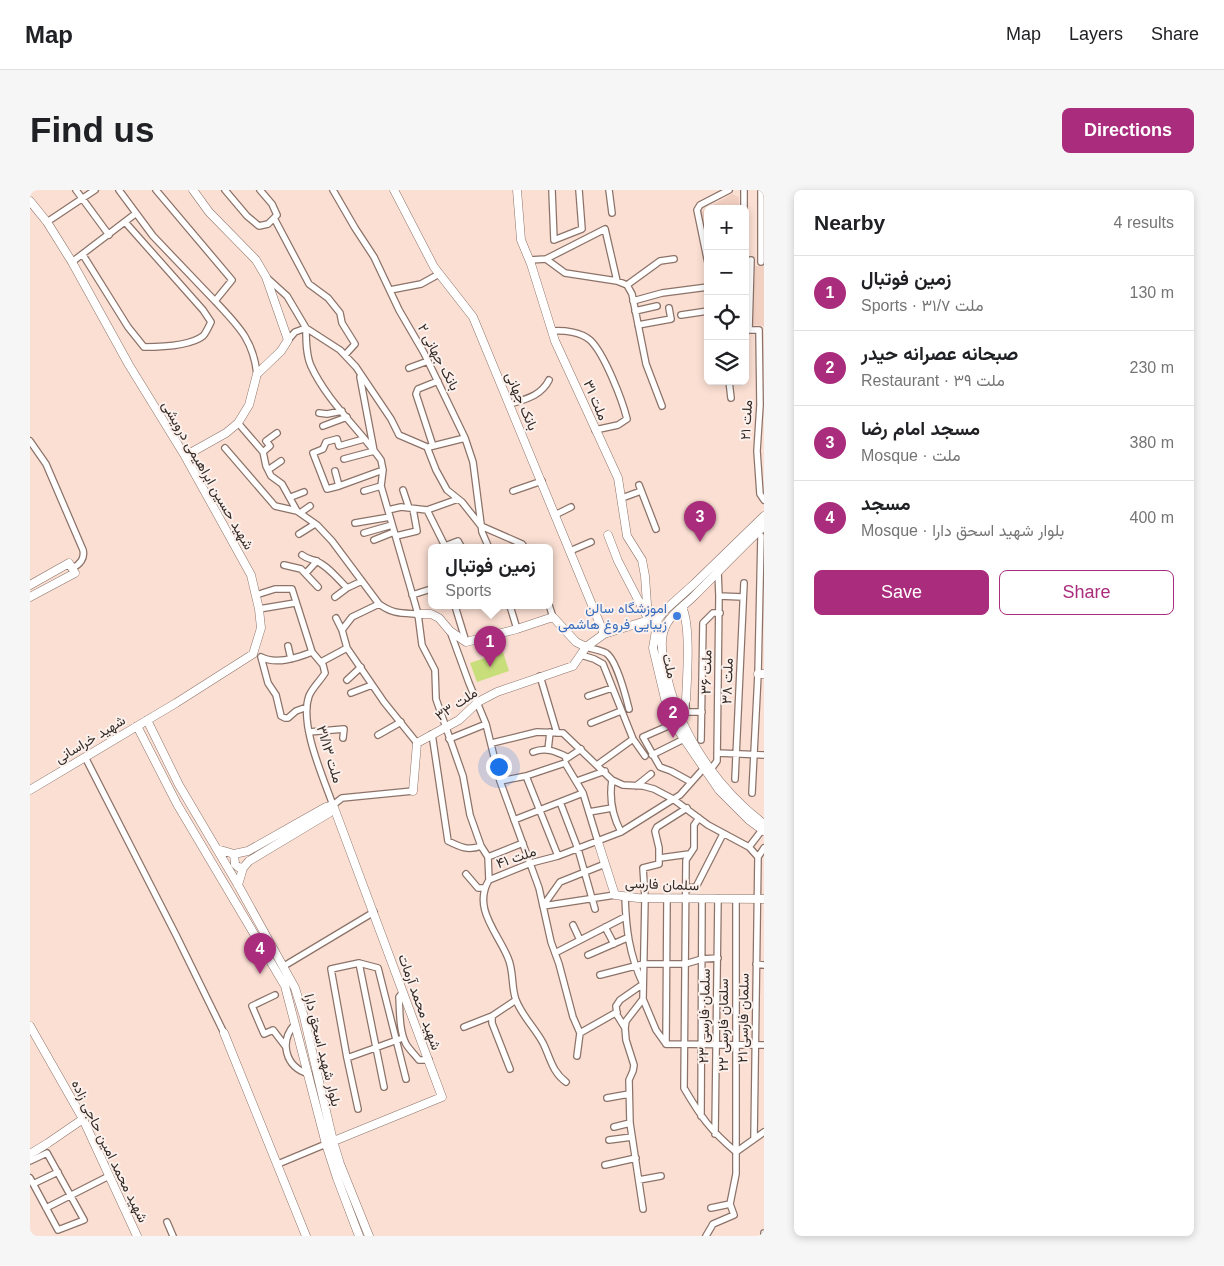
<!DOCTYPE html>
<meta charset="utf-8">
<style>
:root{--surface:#fff;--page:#f6f6f6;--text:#202124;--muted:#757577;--line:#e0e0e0;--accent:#aa2c7c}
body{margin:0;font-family:Helvetica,Vazirmatn,sans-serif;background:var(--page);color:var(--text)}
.controls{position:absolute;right:15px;top:15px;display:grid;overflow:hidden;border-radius:8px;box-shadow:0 2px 8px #0003}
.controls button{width:45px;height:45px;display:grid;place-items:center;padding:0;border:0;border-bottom:1px solid var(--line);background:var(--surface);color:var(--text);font:25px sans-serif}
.you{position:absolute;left:468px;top:576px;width:18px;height:18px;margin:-12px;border:4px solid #fff;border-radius:50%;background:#1a73e8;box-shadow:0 0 0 8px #1a73e833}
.badge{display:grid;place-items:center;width:32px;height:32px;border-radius:50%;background:var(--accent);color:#fff;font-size:16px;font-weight:700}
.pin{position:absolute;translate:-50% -41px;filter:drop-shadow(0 1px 2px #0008)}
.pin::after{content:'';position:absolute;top:26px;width:18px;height:15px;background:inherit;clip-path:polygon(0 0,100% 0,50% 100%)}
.popup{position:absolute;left:398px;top:354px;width:125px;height:65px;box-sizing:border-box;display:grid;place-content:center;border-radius:8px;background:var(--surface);filter:drop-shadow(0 1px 4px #0005);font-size:16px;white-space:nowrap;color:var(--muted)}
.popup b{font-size:19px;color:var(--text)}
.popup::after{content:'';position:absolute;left:50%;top:100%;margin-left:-10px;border:10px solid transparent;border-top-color:var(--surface)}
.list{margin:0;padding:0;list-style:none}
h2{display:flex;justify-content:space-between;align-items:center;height:65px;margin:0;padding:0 20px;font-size:21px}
h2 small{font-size:16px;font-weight:400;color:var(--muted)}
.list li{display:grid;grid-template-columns:32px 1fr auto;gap:15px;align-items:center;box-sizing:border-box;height:75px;padding:0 20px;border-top:1px solid var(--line)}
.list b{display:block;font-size:19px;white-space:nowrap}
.list p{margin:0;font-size:16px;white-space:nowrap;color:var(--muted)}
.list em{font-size:16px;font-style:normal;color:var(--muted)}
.actions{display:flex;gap:10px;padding:15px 20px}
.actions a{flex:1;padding:11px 0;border:1px solid var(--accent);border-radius:8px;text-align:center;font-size:18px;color:var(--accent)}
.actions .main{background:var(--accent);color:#fff}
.icon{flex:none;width:28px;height:28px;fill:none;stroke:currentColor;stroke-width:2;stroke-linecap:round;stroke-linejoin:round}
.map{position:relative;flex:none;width:734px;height:1046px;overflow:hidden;border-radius:8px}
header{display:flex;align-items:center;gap:30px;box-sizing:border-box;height:70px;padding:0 25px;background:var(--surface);border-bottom:1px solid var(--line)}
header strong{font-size:24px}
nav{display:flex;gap:28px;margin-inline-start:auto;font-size:18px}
.intro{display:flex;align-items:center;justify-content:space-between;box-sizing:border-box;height:120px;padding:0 30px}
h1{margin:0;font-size:35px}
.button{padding:12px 22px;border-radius:8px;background:var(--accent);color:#fff;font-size:18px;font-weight:700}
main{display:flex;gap:30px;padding:0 30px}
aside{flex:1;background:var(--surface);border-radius:8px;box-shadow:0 2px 8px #0003}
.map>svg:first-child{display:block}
.built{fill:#f2d0c1}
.green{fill:#c8de7b}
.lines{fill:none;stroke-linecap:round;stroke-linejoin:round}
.street-casing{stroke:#8c7369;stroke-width:8}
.secondary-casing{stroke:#8c7369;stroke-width:9}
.street{stroke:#fff;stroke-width:5.5}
.secondary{stroke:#fff;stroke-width:8}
.shop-dot{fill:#3f7fe0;stroke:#fbf0eb;stroke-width:2}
.labels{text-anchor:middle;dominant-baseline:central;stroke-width:4;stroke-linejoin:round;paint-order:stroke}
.street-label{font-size:14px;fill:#352b26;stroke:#fbf0eb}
.shop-label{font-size:14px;fill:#366cbe;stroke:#fbf0eb;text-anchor:end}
</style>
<header>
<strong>Map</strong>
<nav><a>Map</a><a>Layers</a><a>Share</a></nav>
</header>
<div class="intro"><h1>Find us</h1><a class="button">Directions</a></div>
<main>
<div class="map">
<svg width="734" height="1046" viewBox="0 0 734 1046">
<rect width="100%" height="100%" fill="#fbdfd3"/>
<path class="built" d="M 702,4 L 709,7 L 709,19 L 678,19 L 678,55 L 671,22 Z
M 725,76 L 734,76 L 734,136 L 722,135 Z"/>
<path class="green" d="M 473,462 L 479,481 L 447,492 L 440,473 Z"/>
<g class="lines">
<g class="street-casing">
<path id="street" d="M 46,0 L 79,45
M 89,0 L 123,46 L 185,111 L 202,90 L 126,0
M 195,0 L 217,26 L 229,36 L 238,34 L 247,25 L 242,14 L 230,0
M 303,0 L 325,38 L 344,67 L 369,120 L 394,163 L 435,248 L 443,272 L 452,342 L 459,358
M 522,0 L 524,50 L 552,39 L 549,0
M 579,0 L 582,23
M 714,19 L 714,0
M 244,28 L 279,94 L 298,108 L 310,123 L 312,133 L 325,154 L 315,165
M 17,32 L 65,0
M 53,65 L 98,137 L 114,157 C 129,157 160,156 173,146 C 176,143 179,136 181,132 L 173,120 L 95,32
M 516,69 L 535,83 L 587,91 L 597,95 L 602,104 L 616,174 L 632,216
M 500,70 L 516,69 L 575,39 L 587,91
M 721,70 L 719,140 L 729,140 L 730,215 L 727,261 L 730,304 L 734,310
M 42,72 L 105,24
M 731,72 L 731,0
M 678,73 L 667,20 L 670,15 L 699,0
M 236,87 L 257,106 L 276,138 L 310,160 L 326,177 L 361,229 L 369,245 L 397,257 L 406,280 L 417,300 L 432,312 L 451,336 L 492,354 L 495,358
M 597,95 L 630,71 L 644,69
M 360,100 L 391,94 L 409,84
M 185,111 C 208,136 223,149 227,184
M 603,111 L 632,103 L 678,97
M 605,121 L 627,116
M 651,125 L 678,121
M 608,135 L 641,129 L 639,118
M 522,141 C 534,140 551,142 560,150 C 574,163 592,209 597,229 L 588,235 L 565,240
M 258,150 L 265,142 L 276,138 C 276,150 276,165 281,176 C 297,211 329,239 351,270 L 353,280 L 351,296 L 388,424 L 392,455 L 405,480 L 406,509 L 433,586 L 440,625 L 451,656
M 379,178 L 398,171
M 699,191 L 701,208
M 480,214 C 496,209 511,206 519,190
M 289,223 L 297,224 L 312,221
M 208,233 L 233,262 L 236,276 L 241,286 L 252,294 L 267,321 L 287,335 L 302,351 L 349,414 C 363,424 370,423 388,424
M 293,236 L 317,227
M 0,251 L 16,274 L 53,360 C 55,368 50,375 42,378
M 403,256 L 386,204 L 388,199 L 408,191
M 399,257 L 435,248
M 195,258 L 245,316 L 267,321
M 233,262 L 240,256 L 236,251 L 247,243
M 314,269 L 344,261 L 330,187
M 238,280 L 251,271
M 305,281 L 309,296 L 353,280
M 609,295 L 626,339
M 309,296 L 297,299 L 283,263 L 293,259 L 296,252 L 307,249 L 309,256 L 334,249
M 373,300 L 379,318
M 334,301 L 351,296
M 483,301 L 512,291
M 261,307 L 274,302
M 592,308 L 611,301
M 358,320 L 371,317 L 397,320 L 428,309
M 397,320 L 415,356 L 428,351 L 432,358
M 270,323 L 280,316
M 525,325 L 541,317
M 325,333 L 360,327
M 334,343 L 362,335
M 269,344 L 285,334
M 366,346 L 387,341 L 383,319
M 344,350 L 364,342
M 540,361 L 561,352
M 272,365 C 277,369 281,369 286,371 C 298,376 308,389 317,398
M 254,375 L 271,379 L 288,397
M 688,381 L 689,406
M 276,383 L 287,371
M 226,405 L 245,399 L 262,399 L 282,462 L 293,475 L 295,483 C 290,491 282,498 279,506 C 269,534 293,587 303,615 L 312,608 L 383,601
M 382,405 L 401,399
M 305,407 L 317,398 L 332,391
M 519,415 L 523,427
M 425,416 L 436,452
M 480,416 L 487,439
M 229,419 L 265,413
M 306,428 L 312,440 L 317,458 L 354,512 L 387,553
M 312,440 L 322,427 L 349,414
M 420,441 L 439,493 L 456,534 L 470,591 L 509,698 L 521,752 L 529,774 L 543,827 L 550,843 L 547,866
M 258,456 L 261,469
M 556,457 C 562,459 570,460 576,463 C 586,469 596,507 599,519
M 551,465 L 564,469 L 573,474 L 603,549 L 615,566
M 231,467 L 238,493 L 246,505 L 251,526 L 255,528 L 258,528 L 266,521 L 277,517
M 231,467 C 246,475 267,468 282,462
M 291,472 L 317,458
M 510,486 L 527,543
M 317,490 L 331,477
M 321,503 L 342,495
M 558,506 L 582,498
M 656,510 L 656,522 L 672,522
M 561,533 L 591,521
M 645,533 L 613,547 L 630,577 L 641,581 L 661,592
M 279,542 L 314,539 L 313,548
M 402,544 L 418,651 C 430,657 438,661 451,656 L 458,667 L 459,690 L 501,673 L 528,666 L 591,642 L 650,605 L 674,578
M 348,545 L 371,532
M 419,549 L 456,534
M 671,550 L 673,433 L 683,423 L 690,423
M 462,553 L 507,542 L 533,543 L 582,590 L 593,595 L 613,596 L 624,599 L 643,609 L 678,635 L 719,657 L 728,667 L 724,949
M 518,560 L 520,542
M 503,562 C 515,557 525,561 537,567
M 687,563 L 734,565
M 622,565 L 654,549
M 55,567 L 146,745 L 194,843
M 536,569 L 551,559
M 567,575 L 603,549
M 681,579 L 687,571 L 689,406 L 713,407
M 705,589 L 714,393
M 582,590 C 579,609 582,625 591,642
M 470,591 L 496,586
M 547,591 L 575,581
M 606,596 L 621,584
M 722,603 L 728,484 L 731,346
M 530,612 L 548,659 L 565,719
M 559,622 L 582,618
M 669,628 L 664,635 L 664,658 L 656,670 L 654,898 C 671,927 680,940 706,962
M 484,630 L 553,603
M 719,657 L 732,640
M 528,666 L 496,586 L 535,573 L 553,603 L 568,652
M 458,667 L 493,653
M 728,667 L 734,658
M 630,668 L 659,664
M 436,684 L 448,698 L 454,698
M 459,690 C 442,718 468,743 478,768 C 484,781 481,797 486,810 C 492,826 505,838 513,853 C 520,867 522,882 536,892
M 656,698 L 666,697 L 693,644
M 513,716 L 530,692 L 575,674
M 513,716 L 585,705
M 543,735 L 550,750
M 575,737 L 584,754
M 525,763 L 595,727
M 558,765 L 597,748
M 329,773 L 354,897
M 726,774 L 734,775
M 254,776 L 344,722
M 570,785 L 613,774 L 655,774 L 672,769 L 688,768
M 373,802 L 369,807 C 370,822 369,840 376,854 C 379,859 385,865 389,870 L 399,870
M 245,805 L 222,816 L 234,844 L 243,840 L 256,857
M 613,809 L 596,831 L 595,838 L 596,850 L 604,875 L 603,881 L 599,890 L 600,933 L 613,1019
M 265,834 C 249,852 255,877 279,884
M 434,837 L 462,826
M 595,838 L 587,825 L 586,816 L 590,810 L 613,794 C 599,764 596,739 595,706
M 550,843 L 587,822
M 636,853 L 637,708
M 636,854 L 626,840 L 613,809 L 615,708 L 613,678 L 629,674 L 629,658 L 625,641 L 627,637 L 657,618
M 636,854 L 734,855
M 317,868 L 370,849
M 480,879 L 462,833 L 462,826 L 486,810
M 577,908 L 599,904
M 328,919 L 317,868 L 301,779 L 329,773 L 348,778 L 376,889
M 671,926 L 672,708
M 584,937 L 600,933
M 685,944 L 688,708
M 579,950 L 602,947
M 706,962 L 734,942
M 0,971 L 17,963 L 54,1030 L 28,1040 L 0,988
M 248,974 L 296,954
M 575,975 L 606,968
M 609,990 L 631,986
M 3,994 L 28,982
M 16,1018 L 79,986
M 681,1018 L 700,1014
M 137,1032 L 143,1046
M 734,1043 L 734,1045
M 676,1046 L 683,1034 L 704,1025 L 700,1014 L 706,984 L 706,709"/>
</g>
<g class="secondary-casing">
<path id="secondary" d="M 364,0 L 404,77 L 443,127 L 574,444
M 487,0 L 491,50 L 501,74 L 525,151 L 588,288 L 597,346 L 612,370 L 615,386 L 618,429
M 0,11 L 17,32 L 42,72 L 99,175 L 155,266 L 221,385 L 229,419 L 231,438 L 223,464 L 146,513 L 0,600
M 155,266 L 196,243 L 208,233 L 219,215 L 227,184 L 251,161 L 258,150 L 236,87 L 226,70 L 179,22 L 163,0
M 734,326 L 664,394 L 635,420 L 628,429 L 623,458 L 637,517 L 648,540 L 689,600 L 719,630 L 734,641
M 734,336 C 710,359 687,383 664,406 C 656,414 643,423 637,433 C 629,447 632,463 635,477 C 646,538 685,597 734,634
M 578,345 L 588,371 L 616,425
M 0,395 L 39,373 L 45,383 L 0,407
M 652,417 C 661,436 657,488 656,510
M 388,424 L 401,424 L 409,428 L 420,441 L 436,452 L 487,439 L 523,427 L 546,452 L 556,457
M 728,484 L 734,484
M 117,530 L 149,595 L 208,695 L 265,798 L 274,827 L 303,951 L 310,974 L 339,1046
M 107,536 L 147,614 L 255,796 L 296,954 L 307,988 L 329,1046
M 383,601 L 387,553 L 429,530 L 448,512 L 467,502 L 543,476 L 556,457 L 574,444 L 622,429
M 568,652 L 585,705 L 608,708 L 734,709
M 187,659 L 204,664 L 218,661 L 296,617 L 303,615
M 204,664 L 205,674 L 208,677 L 213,678
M 208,695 L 213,678 L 219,671 L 299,623 L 303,615
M 0,836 L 53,929 L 107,1046
M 194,843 L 276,1046
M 299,953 L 412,907 L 303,615
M 0,964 L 18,953 L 53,929"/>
</g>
<use href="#street" class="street"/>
<use href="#secondary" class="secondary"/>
</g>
<circle class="shop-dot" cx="647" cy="426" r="5"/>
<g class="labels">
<g class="street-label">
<text transform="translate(409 167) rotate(62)">بانک جهانی ۲</text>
<text transform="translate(566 210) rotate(67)">ملت ۳۱</text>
<text transform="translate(492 211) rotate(67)">بانک جهانی</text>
<text transform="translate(716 230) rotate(-87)">ملت ۲۱</text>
<text transform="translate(178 285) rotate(60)">شهید حسین ابراهیمی درویشی</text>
<text transform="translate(640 476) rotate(77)">ملت</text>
<text transform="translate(676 482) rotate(-89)">ملت ۳۶</text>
<text transform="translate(697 491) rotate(-88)">ملت ۳۸</text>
<text transform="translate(426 514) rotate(-34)">ملت ۳۳</text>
<text transform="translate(60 549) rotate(-31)">شهید خراسانی</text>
<text transform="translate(300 564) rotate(73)">ملت ۳۱/۱۳</text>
<text transform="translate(486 667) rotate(-19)">ملت ۴۱</text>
<text transform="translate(632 694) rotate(2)">سلمان فارسی</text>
<text transform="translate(390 812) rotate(70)">شهید محمد آرمات</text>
<text transform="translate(674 826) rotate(-89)">سلمان فارسی ۲۳</text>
<text transform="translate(713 828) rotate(-89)">سلمان فارسی ۲۱</text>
<text transform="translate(693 835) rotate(-90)">سلمان فارسی ۲۲</text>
<text transform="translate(293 860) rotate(76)">بلوار شهید اسحق دارا</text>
<text transform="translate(80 961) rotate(64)">شهید محمد امین حاجی زاده</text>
</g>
<g class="shop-label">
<text x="637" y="418">اموزشگاه سالن<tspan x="637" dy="16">زیبایی فروغ هاشمی</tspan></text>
</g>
</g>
</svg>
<div class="controls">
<button>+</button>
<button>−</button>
<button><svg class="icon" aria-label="locate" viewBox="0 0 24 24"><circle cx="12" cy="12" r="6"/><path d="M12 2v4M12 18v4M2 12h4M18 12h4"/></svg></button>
<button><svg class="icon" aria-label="layers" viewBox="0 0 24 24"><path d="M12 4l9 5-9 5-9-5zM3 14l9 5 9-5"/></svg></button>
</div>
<div class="you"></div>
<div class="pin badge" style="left:460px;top:477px">1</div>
<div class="popup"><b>زمین فوتبال</b>Sports</div>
<div class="pin badge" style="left:643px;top:548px">2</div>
<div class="pin badge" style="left:670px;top:352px">3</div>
<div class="pin badge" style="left:230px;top:784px">4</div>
</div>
<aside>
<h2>Nearby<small>4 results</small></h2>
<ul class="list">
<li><span class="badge">1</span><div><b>زمین فوتبال</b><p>Sports · ملت ۳۱/۷</p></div><em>130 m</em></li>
<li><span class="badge">2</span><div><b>صبحانه عصرانه حیدر</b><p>Restaurant · ملت ۳۹</p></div><em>230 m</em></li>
<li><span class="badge">3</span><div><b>مسجد امام رضا</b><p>Mosque · ملت</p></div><em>380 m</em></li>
<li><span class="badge">4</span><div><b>مسجد</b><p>Mosque · بلوار شهید اسحق دارا</p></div><em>400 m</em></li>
</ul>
<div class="actions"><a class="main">Save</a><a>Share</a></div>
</aside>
</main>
